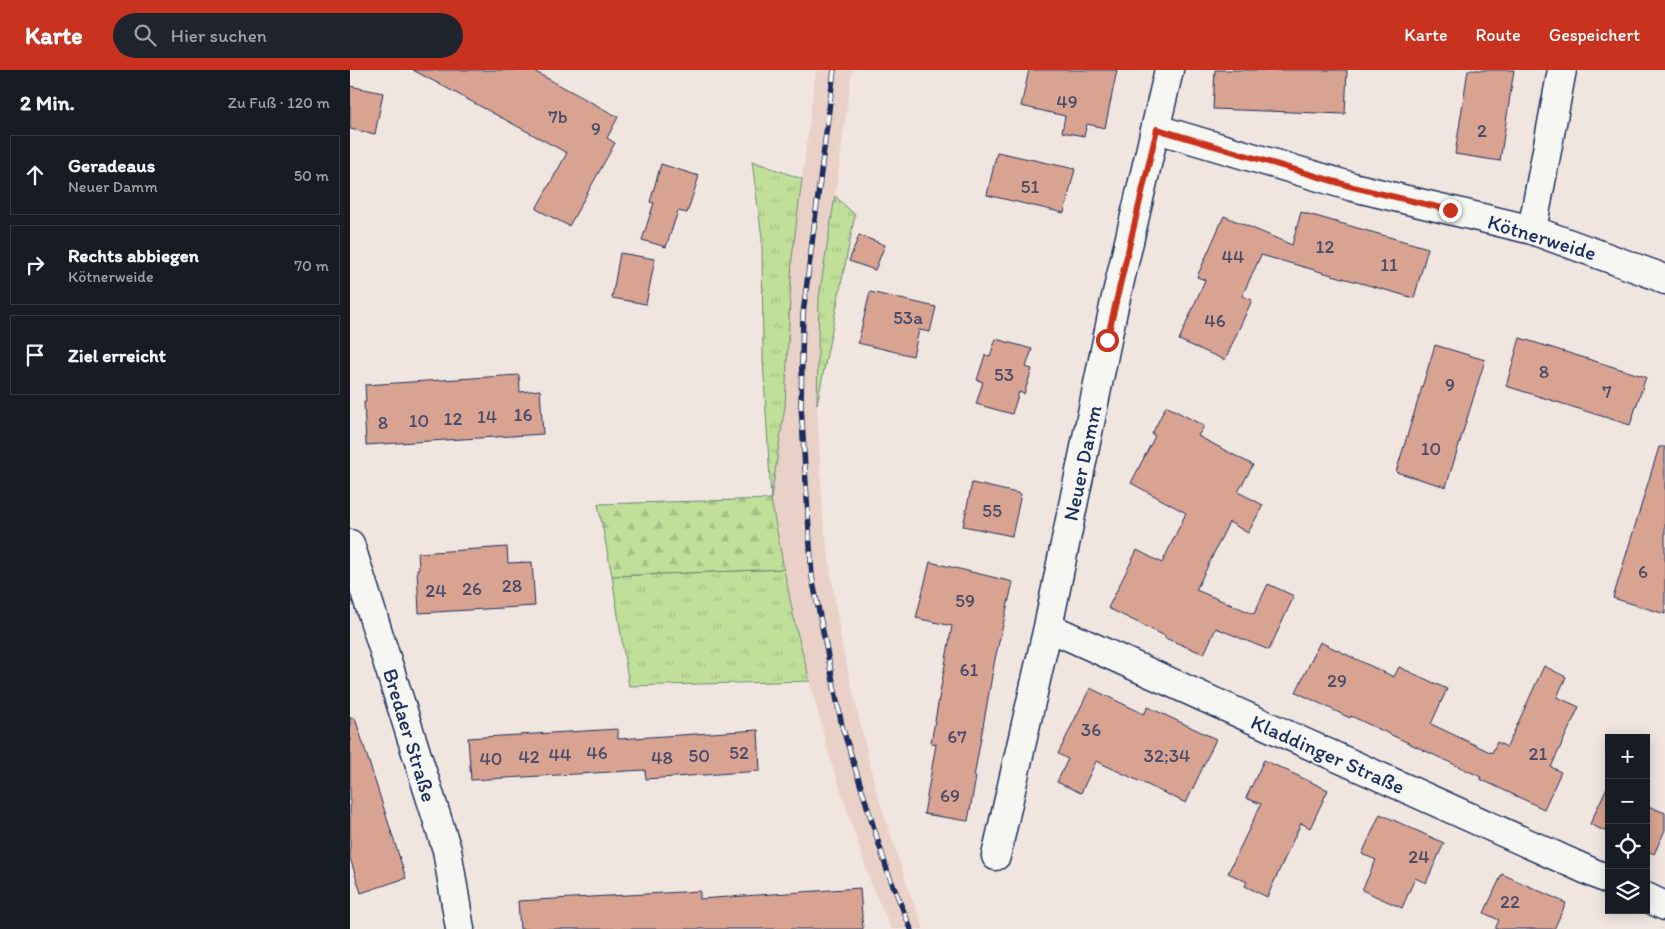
<!DOCTYPE html>
<html lang="de">
<meta charset="utf-8">
<style>
:root{--surface:#171b24;--page:#20242c;--text:#f1f3f6;--muted:#9ea1a6;--line:#363941;--accent:#c8321e}
body{margin:0;font-family:Itim,sans-serif;background:var(--page);color:var(--text)}
.controls{position:absolute;right:15px;bottom:15px;display:grid;overflow:hidden;border-radius:0px;box-shadow:0 2px 12px #0003}
.controls button{width:45px;height:45px;display:grid;place-items:center;padding:0;border:0;border-bottom:1px solid var(--line);background:var(--surface);color:var(--text);font:25px sans-serif}
.stop{position:absolute;width:15px;height:15px;margin:-11px;border:4px solid #c8321e;border-radius:50%;background:#fff}
.stop.end{background:#c8321e;border-color:#fff;box-shadow:0 1px 5px #0008}
.list{margin:0;padding:0;list-style:none}
h2{display:flex;justify-content:space-between;align-items:center;height:65px;margin:0;padding:0 20px;font-size:21px}
h2 small{font-size:16px;font-weight:400;color:var(--muted)}
.list li{display:grid;grid-template-columns:32px 1fr auto;gap:15px;align-items:center;box-sizing:border-box;height:80px;margin:0 10px 10px;padding:0 10px;border:1px solid var(--line);border-radius:0px}
.list b{display:block;font-size:19px;white-space:nowrap}
.list p{margin:0;font-size:16px;white-space:nowrap;color:var(--muted)}
.list em{font-size:16px;font-style:normal;color:var(--muted)}
.icon{flex:none;width:28px;height:28px;fill:none;stroke:currentColor;stroke-width:2;stroke-linecap:round;stroke-linejoin:round}
.map{position:relative;flex:none;width:1315px;height:859px;overflow:hidden}
header{display:flex;align-items:center;gap:30px;box-sizing:border-box;height:70px;padding:0 25px;background:var(--accent);color:#fff}
header strong{font-size:24px}
nav{display:flex;gap:28px;margin-inline-start:auto;font-size:18px}
.search{width:350px;height:45px;background:var(--page);display:flex;align-items:center;gap:12px;box-sizing:border-box;padding:0 18px;border-radius:28px;color:var(--muted);font-size:19px}
main{display:flex}
aside{flex:1;background:var(--surface)}
.map>svg:first-child{display:block}
.built{fill:#e9d1c8}
.grass{fill:url(#grass-tufts);stroke:#6e877b}
.forest{fill:url(#forest-firs);stroke:#6e877b}
.building{fill:#d9a391;stroke:#1b2f5e}
.lines{fill:none;stroke-linecap:round;stroke-linejoin:round}
.street-casing{stroke:#1b2f5e;stroke-width:31}
.street{stroke:#f6f6f2;stroke-width:28}
.rail-casing{stroke:#1b2f5e;stroke-width:5.5}
.rail{stroke:#f6f6f2;stroke-width:4;stroke-dasharray:11;stroke-linecap:butt}
.route{stroke:#c8321e;stroke-width:6}
.labels{text-anchor:middle;dominant-baseline:central;stroke-width:4;stroke-linejoin:round;paint-order:stroke}
.number-label{font-size:19px;fill:#4a4c6b}
.street-label{font-size:21px;fill:#1b2f5e;stroke:#f6f6f2}
</style>
<header>
<strong>Karte</strong>
<div class="search"><svg class="icon" aria-label="search" viewBox="0 0 24 24"><circle cx="10" cy="10" r="6"/><path d="M15 15l6 6"/></svg>Hier suchen</div>
<nav><a>Karte</a><a>Route</a><a>Gespeichert</a></nav>
</header>
<main>
<aside>
<h2>2 Min.<small>Zu Fuß · 120 m</small></h2>
<ul class="list">
<li><svg class="icon" aria-label="ahead" viewBox="0 0 24 24"><path d="M12 20V5M6 11l6-6 6 6"/></svg><div><b>Geradeaus</b><p>Neuer Damm</p></div><em>50 m</em></li>
<li><svg class="icon" aria-label="right" viewBox="0 0 24 24"><path d="M7 20v-9h11M14 6l5 5-5 5"/></svg><div><b>Rechts abbiegen</b><p>Kötnerweide</p></div><em>70 m</em></li>
<li><svg class="icon" aria-label="arrive" viewBox="0 0 24 24"><path d="M6 21V4h12l-3 4 3 4H6"/></svg><div><b>Ziel erreicht</b></div></li>
</ul>
</aside>
<div class="map">
<svg width="1315" height="859" viewBox="0 0 1315 859">
<defs>
<pattern id="grass-tufts" width="24" height="20" patternUnits="userSpaceOnUse" patternTransform="scale(1.25)"><rect width="24" height="20" fill="#c0df98"/><path d="M3 7l-1-3M5 7V3M7 7l1-3M15 17l-1-3M17 17v-4M19 17l1-3" fill="none" stroke="#a4c085"/></pattern>
<pattern id="forest-firs" width="22" height="20" patternUnits="userSpaceOnUse" patternTransform="scale(1.25)"><rect width="22" height="20" fill="#c0df98"/><path d="M5 1l3.5 6h-7zM16 11l3.5 6h-7z" fill="#a4c085"/></pattern>
</defs>
<rect width="100%" height="100%" fill="#f0e5df"/>
<filter id="ink" filterUnits="userSpaceOnUse"><feTurbulence type="fractalNoise" baseFrequency=".02" numOctaves="2"/><feDisplacementMap in="SourceGraphic" scale="10" xChannelSelector="R" yChannelSelector="G"/><feConvolveMatrix kernelMatrix="1 2 1 2 8 2 1 2 1" color-interpolation-filters="sRGB"/></filter>
<g filter="url(#ink)">
<path class="built" d="M 466,0 L 502,0 L 485,126 L 469,227 L 467,334 L 473,448 L 491,571 L 525,717 L 559,821 L 574,859 L 542,859 L 524,822 L 478,682 L 460,611 L 445,554 L 421,429 L 435,336 L 442,188 Z"/>
<path class="grass" d="M 402,91 L 452,109 L 442,188 L 435,336 L 421,429 L 413,289 L 412,168 Z
M 485,126 L 505,145 L 467,334 L 469,227 Z
M 434,499 L 445,554 L 460,611 L 279,616 L 262,506 Z"/>
<path class="forest" d="M 421,429 L 434,499 L 262,506 L 248,434 Z"/>
<path class="building" d="M 63,0 L 182,0 L 268,47 L 257,68 L 265,73 L 219,156 L 186,139 L 217,83 Z
M 679,0 L 767,0 L 755,58 L 737,54 L 734,66 L 712,62 L 715,46 L 671,36 Z
M 865,0 L 997,0 L 995,44 L 863,39 Z
M 1118,0 L 1164,0 L 1150,91 L 1105,84 Z
M 0,16 L 33,23 L 25,64 L 0,59 Z
M 647,82 L 725,99 L 714,143 L 637,125 Z
M 311,94 L 349,106 L 337,143 L 328,141 L 316,177 L 292,170 L 304,133 L 300,132 Z
M 951,142 L 1078,178 L 1064,228 L 911,185 L 892,226 L 902,230 L 875,290 L 829,270 L 855,210 L 847,207 L 874,146 L 942,175 Z
M 509,165 L 535,175 L 525,200 L 499,191 Z
M 270,183 L 305,189 L 296,234 L 262,228 Z
M 520,222 L 586,237 L 580,262 L 569,260 L 563,286 L 508,273 Z
M 1170,268 L 1296,307 L 1280,355 L 1156,316 Z
M 646,269 L 682,279 L 676,297 L 682,299 L 674,324 L 669,322 L 662,344 L 626,334 L 633,312 L 627,310 L 635,285 L 640,286 Z
M 1085,275 L 1135,290 L 1096,417 L 1046,402 Z
M 169,305 L 170,322 L 190,320 L 193,364 L 16,375 L 14,332 L 16,332 L 15,315 Z
M 816,336 L 854,356 L 848,366 L 903,395 L 888,422 L 913,435 L 898,463 L 879,452 L 846,520 L 904,544 L 918,514 L 944,526 L 919,580 L 866,558 L 854,584 L 815,568 L 815,566 L 758,538 L 787,480 L 812,493 L 836,443 L 781,413 L 805,366 L 802,364 Z
M 1309,377 L 1315,377 L 1315,544 L 1263,528 Z
M 622,413 L 671,424 L 662,466 L 613,456 Z
M 157,477 L 158,493 L 182,492 L 185,536 L 69,543 L 67,499 L 69,499 L 68,483 Z
M 580,492 L 663,512 L 645,589 L 624,707 L 626,707 L 618,751 L 574,744 L 586,674 L 581,673 L 602,556 L 566,548 Z
M 970,572 L 1044,607 L 1049,597 L 1097,619 L 1081,654 L 1142,683 L 1147,672 L 1157,677 L 1194,596 L 1216,607 L 1207,627 L 1229,637 L 1201,697 L 1211,702 L 1194,739 L 1130,709 L 1131,707 L 1001,646 L 1000,648 L 946,622 Z
M 740,618 L 794,644 L 798,637 L 866,669 L 836,733 L 746,691 L 731,723 L 707,712 L 718,689 L 708,684 Z
M 0,648 L 5,648 L 56,808 L 11,823 L 0,788 Z
M 268,659 L 268,669 L 408,660 L 410,701 L 296,709 L 295,700 L 121,710 L 118,668 Z
M 914,690 L 978,720 L 960,758 L 951,753 L 917,827 L 895,816 L 897,812 L 878,803 L 911,734 L 896,728 Z
M 1257,717 L 1259,718 L 1259,763 L 1240,754 Z
M 1296,735 L 1315,743 L 1315,760 L 1304,784 L 1296,780 Z
M 1030,744 L 1094,773 L 1076,813 L 1065,808 L 1052,838 L 1012,820 L 1026,790 L 1012,784 Z
M 1152,804 L 1216,833 L 1204,859 L 1145,859 L 1149,850 L 1134,843 Z
M 510,818 L 513,859 L 170,859 L 168,831 L 350,821 L 350,829 Z"/>
<g class="lines">
<g class="street-casing">
<path id="street" d="M 807,59 L 1003,117 L 1182,160 L 1305,205 L 1315,210
M 1182,160 L 1212,0
M 0,474 L 97,780 L 110,859
M 698,557 L 1259,810
M 646,786 L 698,557 L 764,236 L 819,0
M 1296,827 L 1315,836"/>
</g>
<use href="#street" class="street"/>
<g class="rail-casing">
<path id="rail" d="M 484,0 L 453,244 L 451,335 L 462,507 L 492,656 L 538,803 L 561,859"/>
</g>
<use href="#rail" class="rail"/>
</g>
</g>
<g class="lines" filter="url(#ink)">
<path class="route" d="M 757,270 L 807,59 L 1003,117 L 1100,140"/>
</g>
<g class="labels">
<g class="number-label">
<text x="717" y="31">49</text>
<text x="208" y="46">7b</text>
<text x="246" y="58">9</text>
<text x="1132" y="60">2</text>
<text x="680" y="116">51</text>
<text x="975" y="176">12</text>
<text x="883" y="186">44</text>
<text x="1039" y="194">11</text>
<text x="558" y="247">53a</text>
<text x="865" y="250">46</text>
<text x="1194" y="301">8</text>
<text x="654" y="304">53</text>
<text x="1100" y="314">9</text>
<text x="1257" y="321">7</text>
<text x="173" y="344">16</text>
<text x="137" y="346">14</text>
<text x="103" y="348">12</text>
<text x="69" y="350">10</text>
<text x="33" y="352">8</text>
<text x="1081" y="378">10</text>
<text x="642" y="440">55</text>
<text x="1293" y="501">6</text>
<text x="162" y="515">28</text>
<text x="122" y="518">26</text>
<text x="86" y="520">24</text>
<text x="615" y="530">59</text>
<text x="619" y="599">61</text>
<text x="987" y="610">29</text>
<text x="741" y="659">36</text>
<text x="607" y="666">67</text>
<text x="247" y="682">46</text>
<text x="389" y="682">52</text>
<text x="1188" y="683">21</text>
<text x="210" y="684">44</text>
<text x="349" y="685">50</text>
<text x="817" y="685">32;34</text>
<text x="179" y="686">42</text>
<text x="312" y="687">48</text>
<text x="141" y="688">40</text>
<text x="600" y="725">69</text>
<text x="1069" y="786">24</text>
<text x="1160" y="831">22</text>
</g>
<g class="street-label">
<text transform="translate(1192 167) rotate(17)">Kötnerweide</text>
<text transform="translate(732 393) rotate(-78)">Neuer Damm</text>
<text transform="translate(60 665) rotate(73)">Bredaer Straße</text>
<text transform="translate(978 684) rotate(24)">Kladdinger Straße</text>
</g>
</g>
</svg>
<div class="controls">
<button>+</button>
<button>−</button>
<button><svg class="icon" aria-label="locate" viewBox="0 0 24 24"><circle cx="12" cy="12" r="6"/><path d="M12 2v4M12 18v4M2 12h4M18 12h4"/></svg></button>
<button><svg class="icon" aria-label="layers" viewBox="0 0 24 24"><path d="M12 4l9 5-9 5-9-5zM3 14l9 5 9-5"/></svg></button>
</div>
<div class="stop" style="left:757px;top:270px"></div>
<div class="stop end" style="left:1100px;top:140px"></div>
</div>
</main>
